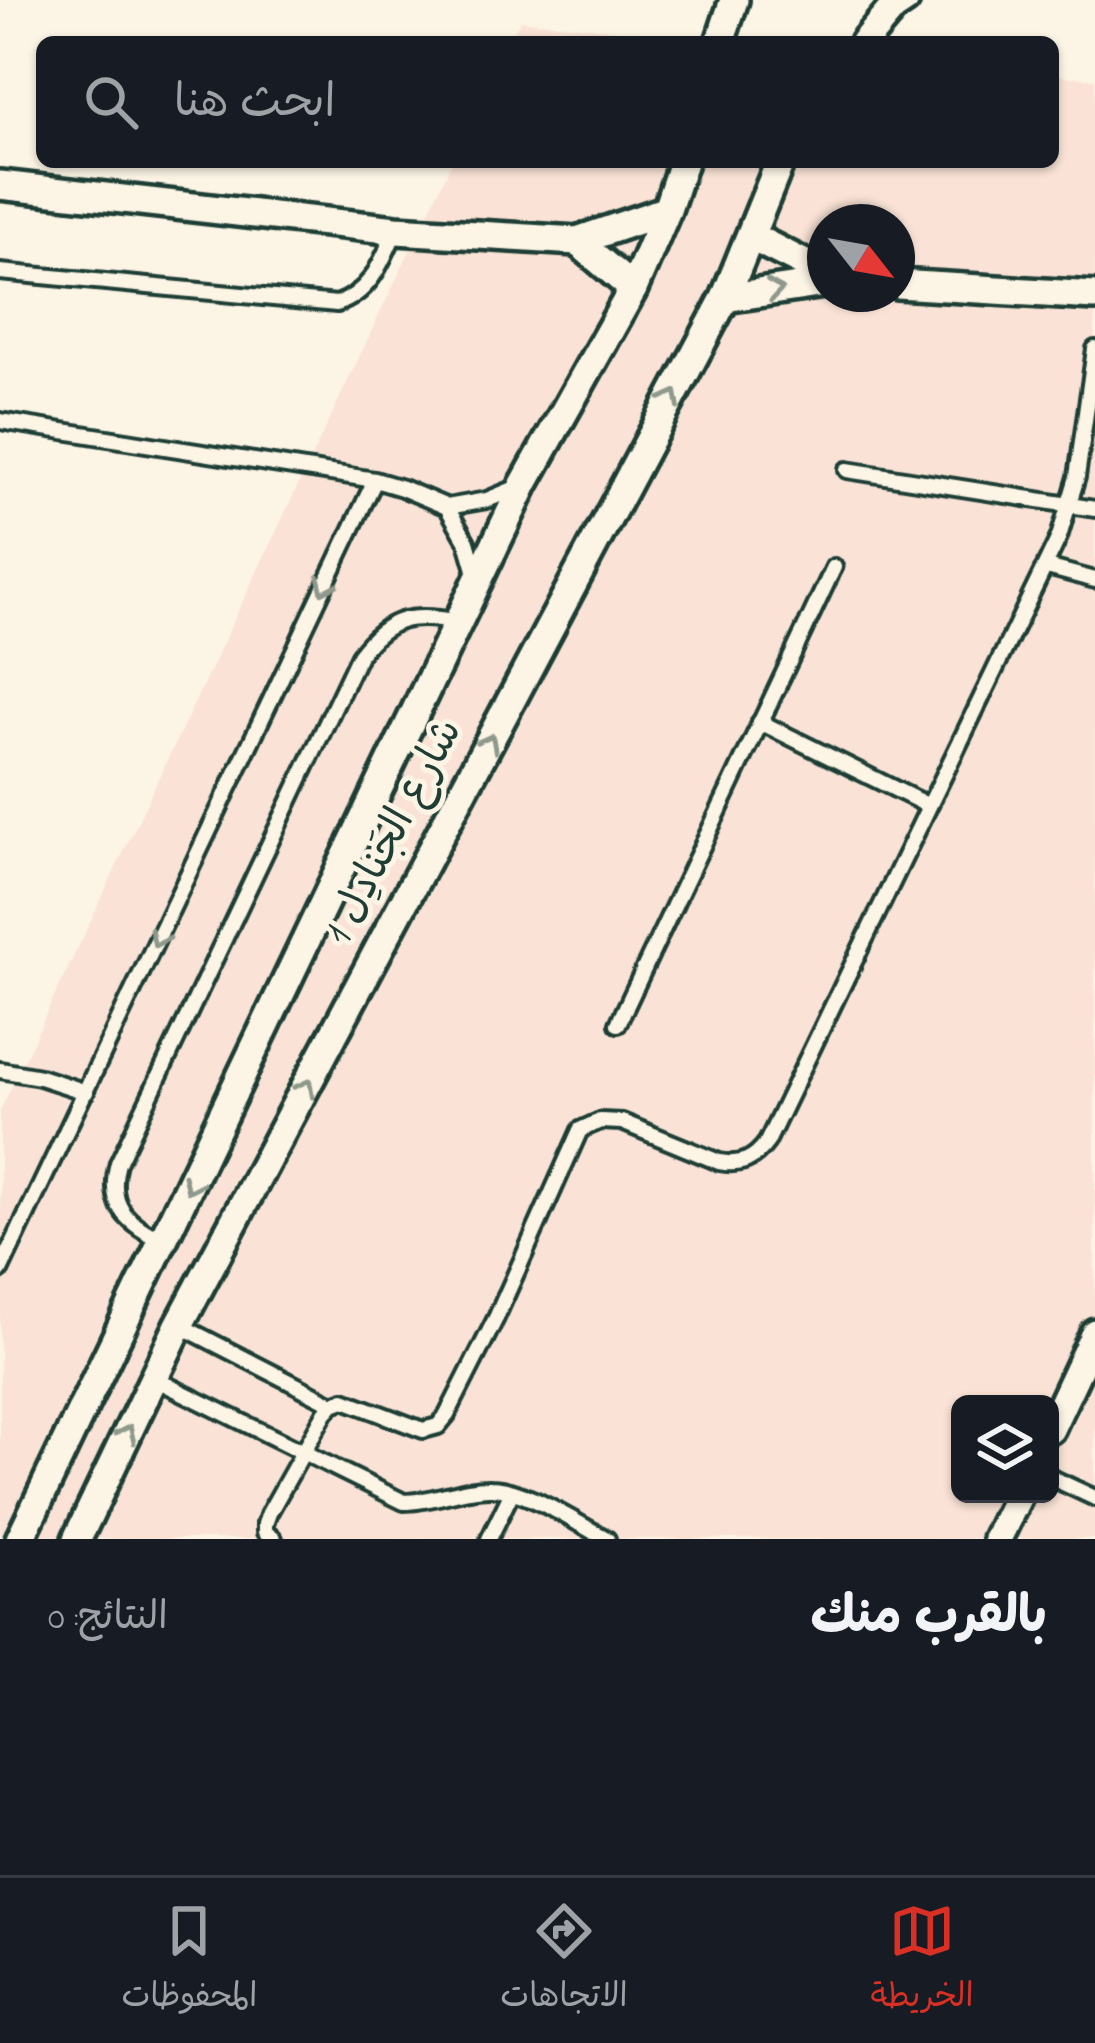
<!DOCTYPE html>
<html lang="ar">
<meta charset="utf-8">
<style>
:root{--surface:#171b24;--page:#242831;--text:#f1f3f6;--muted:#9ea1a6;--line:#363941;--accent:#d93025}
body{margin:0;font-family:"Indie Flower","Playpen Sans Arabic",sans-serif;background:var(--page);color:var(--text);direction:rtl}
.controls{position:absolute;right:36px;bottom:36px;display:grid;overflow:hidden;border-radius:18px;box-shadow:0 3px 9px #0004}
.controls button{width:108px;height:108px;display:grid;place-items:center;padding:0;border:0;border-bottom:3px solid var(--line);background:var(--surface);color:var(--text);font:60px sans-serif}
.compass{position:absolute;left:807px;top:204px;width:108px;height:108px;border-radius:50%;background:var(--surface);box-shadow:0 3px 9px #0004;rotate:121deg}
.list{margin:0;padding:0;list-style:none}
h2{display:flex;justify-content:space-between;align-items:center;height:156px;margin:0;padding:0 48px;font-size:51px}
h2 small{font-size:39px;font-weight:400;color:var(--muted)}
.icon{flex:none;width:66px;height:66px;fill:none;stroke:currentColor;stroke-width:2;stroke-linecap:round;stroke-linejoin:round}
.map{position:relative;flex:none;width:1095px;height:1539px;overflow:hidden;direction:ltr}
.search{position:absolute;background:var(--surface);box-shadow:0 3px 9px #0004;left:36px;right:36px;top:36px;height:132px;display:flex;align-items:center;gap:30px;box-sizing:border-box;padding:0 42px;border-radius:18px;color:var(--muted);font-size:45px}
.sheet{height:336px;background:var(--surface)}
nav{display:flex;justify-content:space-around;align-items:center;box-sizing:border-box;height:168px;border-top:3px solid var(--line);background:var(--surface);font-size:33px;color:var(--muted)}
nav a{display:grid;justify-items:center;gap:6px}
nav .on{color:var(--accent)}
.map>svg:first-child{display:block}
.built{fill:#fae3d6;fill-rule:evenodd}
.lines{fill:none;stroke-linecap:round;stroke-linejoin:round}
.service-casing{stroke:#1f3d34;stroke-width:22}
.minor-casing{stroke:#1f3d34;stroke-width:36}
.service{stroke:#fcf5e5;stroke-width:14}
.minor{stroke:#fcf5e5;stroke-width:27}
.oneway{stroke:#8e998c}
.labels{text-anchor:middle;dominant-baseline:central;stroke-width:10;stroke-linejoin:round;paint-order:stroke}
.street-label{font-size:42px;fill:#1f3d34;stroke:#fcf5e5}
</style>
<div class="map">
<svg width="1095" height="1539" viewBox="0 0 1095 1539">
<rect width="100%" height="100%" fill="#fcf5e5"/>
<filter id="ink" filterUnits="userSpaceOnUse"><feTurbulence type="fractalNoise" baseFrequency=".00833" numOctaves="2"/><feDisplacementMap in="SourceGraphic" scale="24" xChannelSelector="R" yChannelSelector="G"/><feConvolveMatrix kernelMatrix="1 2 1 2 8 2 1 2 1" color-interpolation-filters="sRGB"/></filter>
<g filter="url(#ink)">
<path class="built" d="M 520,20 L 734,42 L 509,42 Z
M 1053,75 L 1095,79 L 1095,1539 L 0,1539 L 0,1111 L 452,162 L 1053,162 ZM 825,222 L 897,222 L 897,294 L 825,294 ZM 960,1404 L 1050,1404 L 1050,1494 L 960,1494 Z"/>
<g class="lines">
<g class="service-casing">
<path id="service" d="M 0,272 L 337,304 C 372,292 382,260 396,230
M 0,421 L 375,480 L 402,488 L 447,507 L 487,500 L 516,488
M 847,470 L 1095,509
M 447,507 L 467,542 L 476,573
M 1047,567 L 1095,580
M 760,722 L 929,806
M 618,1024 L 834,567
M 0,1070 L 40,1077 L 86,1092
M 164,1242 C 128,1223 106,1208 118,1163 L 359,655 C 388,616 413,613 458,622
M 0,1271 L 375,480
M 179,1325 L 333,1404
M 153,1378 L 404,1502 C 434,1502 462,1487 491,1488 C 525,1488 576,1523 607,1539
M 1050,1477 L 1095,1498
M 274,1539 L 265,1532 L 265,1524 L 269,1513 L 325,1413 L 333,1404 L 344,1400 L 423,1430 L 438,1426 L 447,1415 L 496,1318 L 580,1130 L 600,1121 L 622,1122 L 719,1162 C 741,1166 754,1160 767,1142 L 1059,537 L 1077,477 L 1095,349
M 489,1539 L 512,1492"/>
</g>
<g class="minor-casing">
<path id="minor" d="M 720,42 L 734,0
M 864,42 L 893,8 L 905,0
M 0,185 L 396,230 L 577,241 L 667,210
M 750,236 L 825,274
M 577,241 L 633,289
M 897,284 L 1095,296
M 725,298 L 825,283
M 1050,1429 L 1095,1333
M 20,1539 L 524,484 L 633,289 L 667,210 L 683,162
M 77,1539 L 179,1325 L 725,298 L 780,162
M 997,1539 L 1019,1494"/>
</g>
<use href="#service" class="service"/>
<use href="#minor" class="minor"/>
</g>
<defs><path id="oneway-chevron" d="M-2-3.5L2.5 0L-2 3.5" fill="none" stroke-width="1.6" stroke-linecap="round" stroke-linejoin="round" transform="scale(3)"/></defs>
<g class="oneway">
<use href="#oneway-chevron" transform="translate(775 290) rotate(-9)"/>
<use href="#oneway-chevron" transform="translate(672 398) rotate(-62)"/>
<use href="#oneway-chevron" transform="translate(325 586) rotate(115)"/>
<use href="#oneway-chevron" transform="translate(489 742) rotate(-62)"/>
<use href="#oneway-chevron" transform="translate(158 939) rotate(115)"/>
<use href="#oneway-chevron" transform="translate(306 1087) rotate(-62)"/>
<use href="#oneway-chevron" transform="translate(191 1185) rotate(115)"/>
<use href="#oneway-chevron" transform="translate(127 1433) rotate(-65)"/>
</g>
</g>
<g class="labels">
<g class="street-label">
<text transform="translate(394 832) rotate(-62)">شارع الجَنادِل 1</text>
</g>
</g>
</svg>
<div class="controls">
<button><svg class="icon" aria-label="layers" viewBox="0 0 24 24"><path d="M12 4l9 5-9 5-9-5zM3 14l9 5 9-5"/></svg></button>
</div>
<svg class="compass" viewBox="-18 -18 36 36"><path d="M0-13l5 13h-10z" fill="#e53935"/><path d="M0 13l5-13h-10z" fill="#9ea1a6"/></svg>
<div class="search"><svg class="icon" aria-label="search" viewBox="0 0 24 24"><circle cx="10" cy="10" r="6"/><path d="M15 15l6 6"/></svg>ابحث هنا</div>
</div>
<section class="sheet">
<h2>بالقرب منك<small>النتائج: 0</small></h2>
<ul class="list">
</ul>
</section>
<nav>
<a class="on"><svg class="icon" aria-label="map" viewBox="0 0 24 24"><path d="M3 6l6-2 6 2 6-2v14l-6 2-6-2-6 2zM9 4v14M15 6v14"/></svg>الخريطة</a>
<a><svg class="icon" aria-label="directions" viewBox="0 0 24 24"><path d="M12 3l9 9-9 9-9-9zM9 14v-3h6M13 9l2 2-2 2"/></svg>الاتجاهات</a>
<a><svg class="icon" aria-label="saved" viewBox="0 0 24 24"><path d="M7 4h10v16l-5-4-5 4z"/></svg>المحفوظات</a>
</nav>
